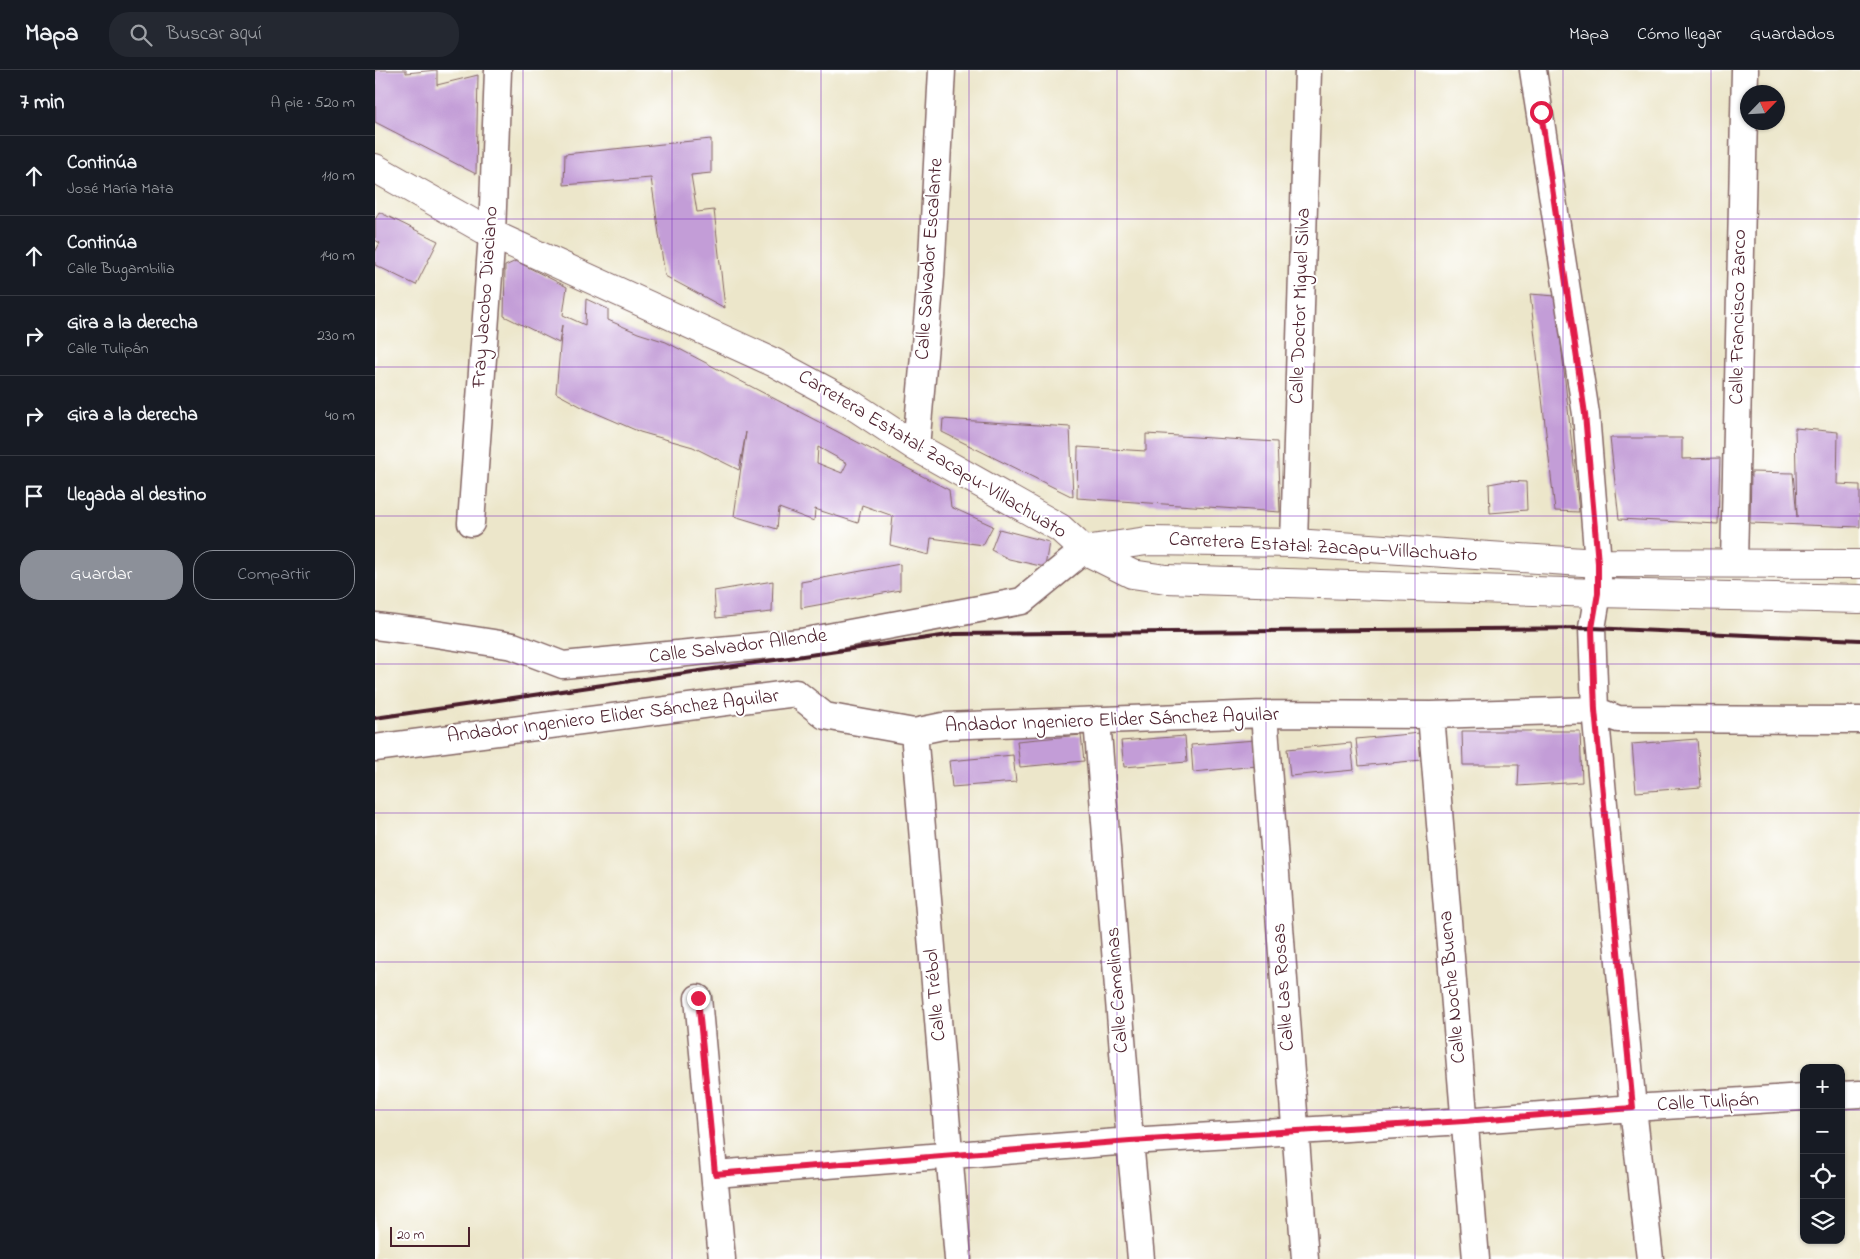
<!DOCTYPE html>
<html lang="es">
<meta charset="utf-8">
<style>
:root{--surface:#171b24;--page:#242831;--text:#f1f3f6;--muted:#9ea1a6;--line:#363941;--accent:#8c9099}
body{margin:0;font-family:"Indie Flower",sans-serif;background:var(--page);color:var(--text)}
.controls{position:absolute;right:15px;bottom:15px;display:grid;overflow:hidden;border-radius:10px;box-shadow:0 1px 4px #0004}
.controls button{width:45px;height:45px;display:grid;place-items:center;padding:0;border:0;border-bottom:1px solid var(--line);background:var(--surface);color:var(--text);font:25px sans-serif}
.compass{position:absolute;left:1365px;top:15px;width:45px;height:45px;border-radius:50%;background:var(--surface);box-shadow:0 1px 4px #0004;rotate:65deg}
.scale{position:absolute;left:15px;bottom:12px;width:80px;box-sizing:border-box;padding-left:5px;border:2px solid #4a1f2b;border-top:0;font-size:14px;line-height:18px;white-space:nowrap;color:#4a1f2b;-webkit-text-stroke:4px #fff;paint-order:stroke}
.stop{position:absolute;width:15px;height:15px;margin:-11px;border:4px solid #e11d48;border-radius:50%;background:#fff}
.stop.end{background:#e11d48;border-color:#fff;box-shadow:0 1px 5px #0008}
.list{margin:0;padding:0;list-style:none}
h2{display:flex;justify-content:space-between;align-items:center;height:65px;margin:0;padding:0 20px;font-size:21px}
h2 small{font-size:16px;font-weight:400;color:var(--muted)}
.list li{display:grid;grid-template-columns:32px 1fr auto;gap:15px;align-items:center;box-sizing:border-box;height:80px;padding:0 20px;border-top:1px solid var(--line)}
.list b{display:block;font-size:19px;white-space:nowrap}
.list p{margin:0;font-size:16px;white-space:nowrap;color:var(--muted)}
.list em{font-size:16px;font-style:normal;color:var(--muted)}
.actions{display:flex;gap:10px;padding:15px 20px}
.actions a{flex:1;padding:11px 0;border:1px solid var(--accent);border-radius:20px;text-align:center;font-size:18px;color:var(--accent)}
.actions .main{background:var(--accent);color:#fff}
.icon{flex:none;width:28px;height:28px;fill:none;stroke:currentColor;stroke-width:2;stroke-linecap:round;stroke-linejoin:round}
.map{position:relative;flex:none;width:1485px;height:1189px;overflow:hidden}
header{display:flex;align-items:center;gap:30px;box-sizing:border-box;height:70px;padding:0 25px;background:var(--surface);border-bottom:1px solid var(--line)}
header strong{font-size:24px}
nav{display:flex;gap:28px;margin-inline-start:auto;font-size:18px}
.search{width:350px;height:45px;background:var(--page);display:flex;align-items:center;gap:12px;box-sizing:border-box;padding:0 18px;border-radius:20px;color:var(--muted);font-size:19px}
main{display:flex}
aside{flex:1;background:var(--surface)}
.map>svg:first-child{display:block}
.building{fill:#c39dd7;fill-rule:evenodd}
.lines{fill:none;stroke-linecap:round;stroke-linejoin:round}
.minor-casing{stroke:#836563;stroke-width:29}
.primary-casing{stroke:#836563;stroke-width:30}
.minor{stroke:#fff;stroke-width:26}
.primary{stroke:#fff;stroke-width:28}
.rail{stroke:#4a1f2b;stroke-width:4}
.route{stroke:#e11d48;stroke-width:6}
.grid{fill:none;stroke:#7b2cbf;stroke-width:1;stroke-opacity:0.55}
.labels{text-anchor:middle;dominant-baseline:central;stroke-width:4;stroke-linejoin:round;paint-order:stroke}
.street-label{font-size:20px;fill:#4a1f2b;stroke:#fff}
</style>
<header>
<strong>Mapa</strong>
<div class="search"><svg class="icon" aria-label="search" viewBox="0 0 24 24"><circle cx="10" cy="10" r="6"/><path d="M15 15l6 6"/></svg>Buscar aquí</div>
<nav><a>Mapa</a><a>Cómo llegar</a><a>Guardados</a></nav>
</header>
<main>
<aside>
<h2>7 min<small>A pie · 520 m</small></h2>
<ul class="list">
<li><svg class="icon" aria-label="ahead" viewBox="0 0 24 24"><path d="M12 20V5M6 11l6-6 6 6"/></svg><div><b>Continúa</b><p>José María Mata</p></div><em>110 m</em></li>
<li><svg class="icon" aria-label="ahead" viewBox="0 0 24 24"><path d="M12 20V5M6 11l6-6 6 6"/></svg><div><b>Continúa</b><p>Calle Bugambilia</p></div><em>140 m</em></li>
<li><svg class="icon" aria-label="right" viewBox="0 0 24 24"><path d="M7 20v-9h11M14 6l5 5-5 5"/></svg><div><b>Gira a la derecha</b><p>Calle Tulipán</p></div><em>230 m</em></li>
<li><svg class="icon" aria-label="right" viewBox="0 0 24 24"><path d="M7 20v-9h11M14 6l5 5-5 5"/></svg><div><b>Gira a la derecha</b></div><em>40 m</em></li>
<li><svg class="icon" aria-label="arrive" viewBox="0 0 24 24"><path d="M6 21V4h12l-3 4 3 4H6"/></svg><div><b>Llegada al destino</b></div></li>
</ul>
<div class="actions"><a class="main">Guardar</a><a>Compartir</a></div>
</aside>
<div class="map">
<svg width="1485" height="1189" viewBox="0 0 1485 1189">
<rect width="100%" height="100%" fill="#fff"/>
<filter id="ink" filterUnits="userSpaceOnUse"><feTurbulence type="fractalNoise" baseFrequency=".02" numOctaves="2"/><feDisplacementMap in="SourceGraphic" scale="10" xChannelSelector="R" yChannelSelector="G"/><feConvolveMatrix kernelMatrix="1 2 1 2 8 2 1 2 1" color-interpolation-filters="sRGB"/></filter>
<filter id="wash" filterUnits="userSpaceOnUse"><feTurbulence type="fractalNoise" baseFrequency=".0096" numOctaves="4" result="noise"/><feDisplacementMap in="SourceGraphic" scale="20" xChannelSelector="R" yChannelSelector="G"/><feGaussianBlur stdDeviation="1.12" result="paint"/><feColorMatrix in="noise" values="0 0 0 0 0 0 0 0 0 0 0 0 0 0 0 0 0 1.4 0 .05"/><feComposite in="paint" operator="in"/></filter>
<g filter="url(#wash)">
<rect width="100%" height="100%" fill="#ece6ca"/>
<g id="blocks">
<path class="building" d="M 0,0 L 31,0 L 31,3 L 62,0 L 62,15 L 103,5 L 101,104 L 0,52 Z
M 336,69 L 336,103 L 316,105 L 322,142 L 339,140 L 350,238 L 290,206 L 276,108 L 189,115 L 190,84 Z
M 4,142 L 63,171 L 41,215 L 0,195 L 0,182 L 5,173 L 0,170 L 0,150 Z
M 141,191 L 192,217 L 188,245 L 210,255 L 211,229 L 233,239 L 233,250 L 263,263 L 291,272 L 574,420 L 576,437 L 618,456 L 608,475 L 556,468 L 554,485 L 515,475 L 518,446 L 487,435 L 483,453 L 440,439 L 439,451 L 404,438 L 402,459 L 359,446 L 371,362 L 364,400 L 318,377 L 265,362 L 207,337 L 181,323 L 187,255 L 184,273 L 129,246 L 130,196 ZM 443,377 L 472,393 L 467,403 L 442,393 Z
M 1155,224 L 1181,226 L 1204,442 L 1180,441 Z
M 568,349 L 695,357 L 698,427 L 567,362 Z
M 1420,358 L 1463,362 L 1462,414 L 1485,415 L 1485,457 L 1375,453 L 1376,402 L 1418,403 L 1422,447 Z
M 771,364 L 902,372 L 905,442 L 702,428 L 703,377 L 771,381 Z
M 1235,368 L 1307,368 L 1307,389 L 1345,388 L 1343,454 L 1244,449 Z
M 1131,411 L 1151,412 L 1152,440 L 1115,443 L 1114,414 Z
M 624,459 L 674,472 L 670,497 L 634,489 L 616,480 Z
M 525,494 L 525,520 L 426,538 L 426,512 Z
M 398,511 L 397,542 L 341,548 L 339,521 Z
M 1087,661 L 1205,661 L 1207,712 L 1143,716 L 1144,695 L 1088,695 Z
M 1045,663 L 1047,690 L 984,696 L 981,669 Z
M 706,665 L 709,691 L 645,697 L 642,671 Z
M 810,666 L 812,692 L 749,697 L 746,671 Z
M 1322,669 L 1326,717 L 1261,722 L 1257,674 Z
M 880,670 L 882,696 L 818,702 L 816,675 Z
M 976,673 L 979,700 L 915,706 L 912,679 Z
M 638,685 L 641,712 L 577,717 L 574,691 Z"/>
</g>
</g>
<g filter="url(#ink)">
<use href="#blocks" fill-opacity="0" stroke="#836563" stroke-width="1"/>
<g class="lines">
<g class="minor-casing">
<path id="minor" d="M 1158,0 L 1211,344 L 1223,493 L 1223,523 L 1217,558 L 1220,640 L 1258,1038 L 1275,1189
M 541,377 L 556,206 L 567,0
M 96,453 L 117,164 L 123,0
M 919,473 L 933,0
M 1359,493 L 1370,0
M 0,556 L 48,562 L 138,576 L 188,595 L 426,572 L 647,531 L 709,480
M 889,644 L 930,1189
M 1056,645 L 1101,1189
M 722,650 L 755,1071 L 766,1189
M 539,662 L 583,1189
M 0,678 L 421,623 L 450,646 L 539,662 L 568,656 L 889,644 L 1056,645 L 1220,640 L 1243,649 L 1485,650
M 323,928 L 347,1189
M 1466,1025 L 1485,1024
M 340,1104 L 755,1071 L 1089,1051 L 1258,1038 L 1429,1027"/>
</g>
<g class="primary-casing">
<path id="primary" d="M 0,98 L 117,164 L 400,293 L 476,334 L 541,377 L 685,458 L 709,480 L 757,504 L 791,509 L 1223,523 L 1485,529
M 709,480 L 772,471 L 919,473 L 1223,493 L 1485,494"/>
</g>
<use href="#minor" class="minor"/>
<use href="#primary" class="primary"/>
<path class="rail" d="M 0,648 L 580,564 L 1217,558 L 1485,570"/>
</g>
</g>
<g class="lines" filter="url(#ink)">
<path class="route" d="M 323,928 L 340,1104 L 755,1071 L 1089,1051 L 1258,1038 L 1220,640 L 1217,558 L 1223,523 L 1223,493 L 1210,344 L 1166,42"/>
</g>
<path class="grid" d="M 148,0 L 148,1189M 297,0 L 297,1189M 446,0 L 446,1189M 594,0 L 594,1189M 742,0 L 742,1189M 891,0 L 891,1189M 1040,0 L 1040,1189M 1188,0 L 1188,1189M 1336,0 L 1336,1189M 0,149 L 1485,149M 0,297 L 1485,297M 0,446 L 1485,446M 0,594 L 1485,594M 0,743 L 1485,743M 0,892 L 1485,892M 0,1040 L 1429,1040M 1466,1040 L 1485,1040"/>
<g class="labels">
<g class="street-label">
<text transform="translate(555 189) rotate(-86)">Calle Salvador Escalante</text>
<text transform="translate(111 227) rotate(-86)">Fray Jacobo Diaciano</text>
<text transform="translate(926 236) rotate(-88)">Calle Doctor Miguel Silva</text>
<text transform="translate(1364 247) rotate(-89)">Calle Francisco Zarco</text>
<text transform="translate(557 385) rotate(31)">Carretera Estatal: Zacapu-Villachuato</text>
<text transform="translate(948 478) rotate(3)">Carretera Estatal: Zacapu-Villachuato</text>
<text transform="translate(363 577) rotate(-7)">Calle Salvador Allende</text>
<text transform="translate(238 647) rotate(-7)">Andador Ingeniero Elider Sánchez Aguilar</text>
<text transform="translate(737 651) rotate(-2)">Andador Ingeniero Elider Sánchez Aguilar</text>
<text transform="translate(909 917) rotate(-94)">Calle Las Rosas</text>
<text transform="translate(1078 917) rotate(-95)">Calle Noche Buena</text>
<text transform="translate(743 920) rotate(-94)">Calle Camelinas</text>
<text transform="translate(561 925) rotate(-95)">Calle Trébol</text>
<text transform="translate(1333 1033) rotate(-3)">Calle Tulipán</text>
</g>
</g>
</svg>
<div class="controls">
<button>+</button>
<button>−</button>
<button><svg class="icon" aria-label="locate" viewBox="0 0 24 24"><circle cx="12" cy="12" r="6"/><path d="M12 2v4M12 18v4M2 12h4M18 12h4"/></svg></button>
<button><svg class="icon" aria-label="layers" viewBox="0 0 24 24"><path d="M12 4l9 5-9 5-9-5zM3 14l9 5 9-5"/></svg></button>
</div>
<svg class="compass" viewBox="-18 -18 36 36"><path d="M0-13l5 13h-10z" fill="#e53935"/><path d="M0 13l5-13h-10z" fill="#9ea1a6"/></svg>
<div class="scale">20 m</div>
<div class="stop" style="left:1166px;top:42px"></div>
<div class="stop end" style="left:323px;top:928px"></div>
</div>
</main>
